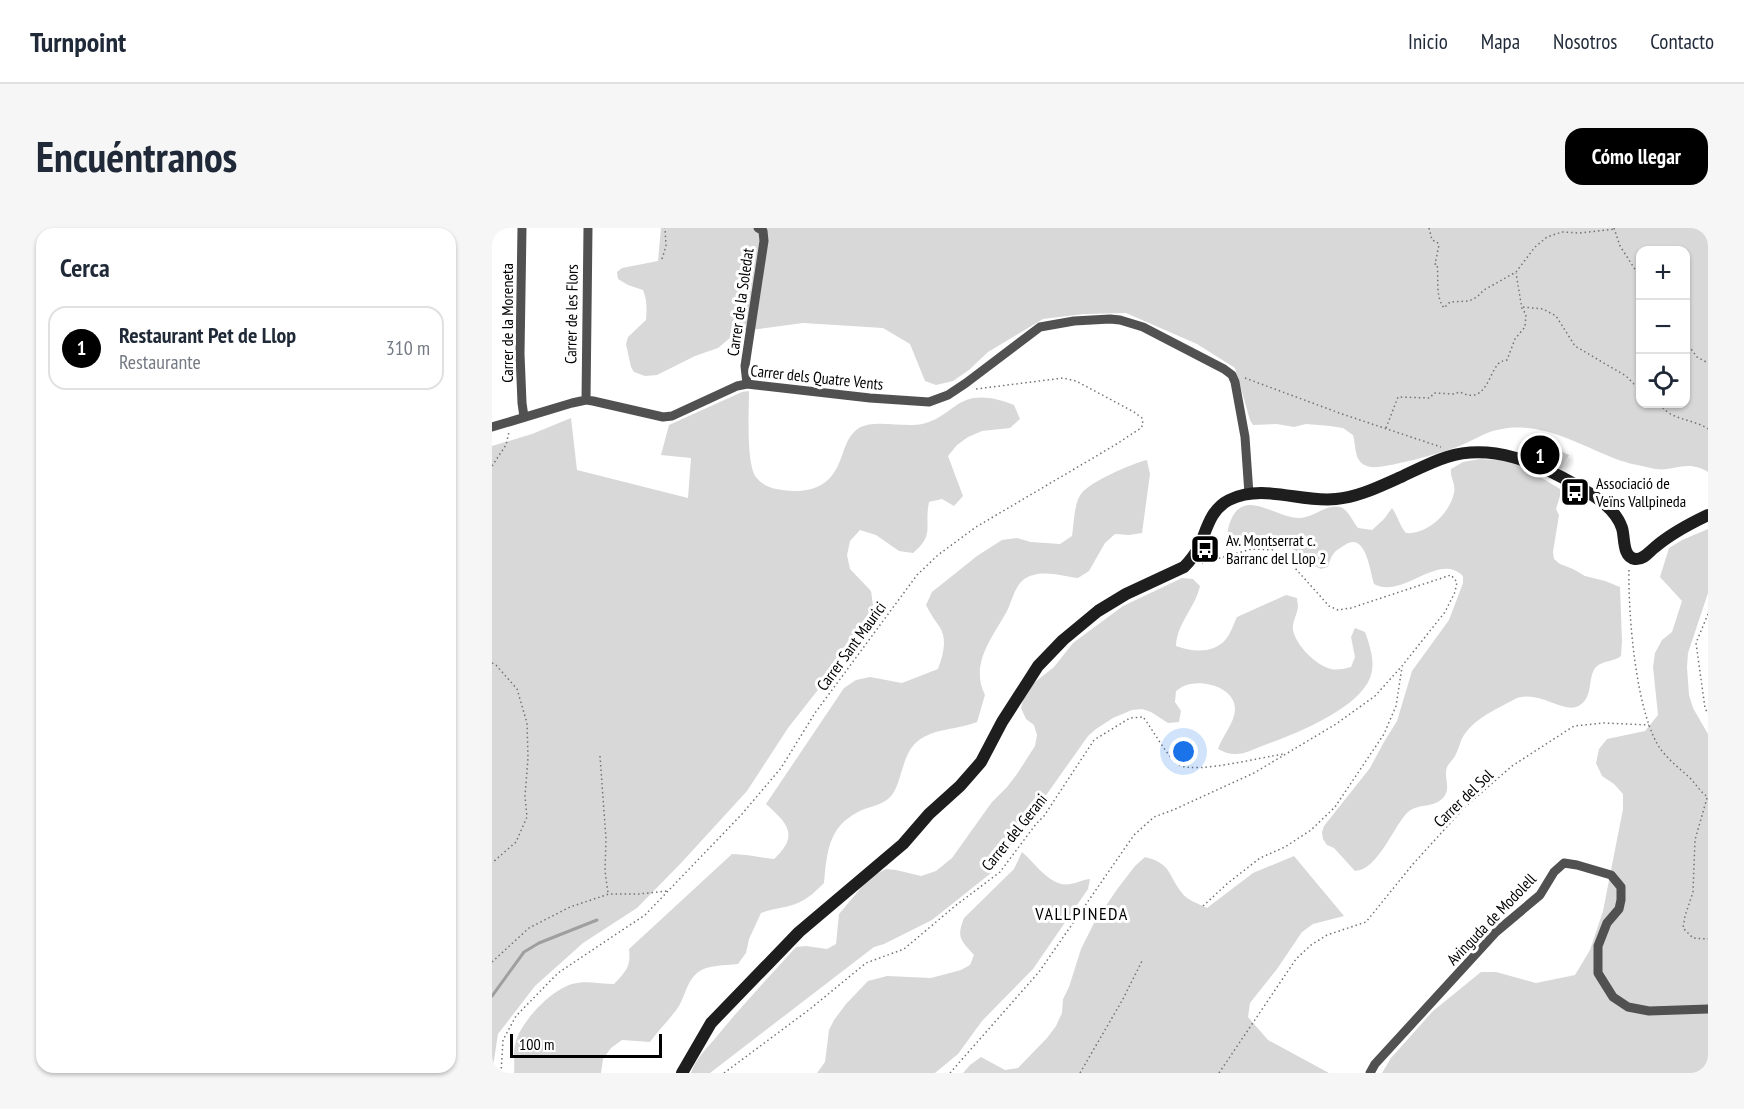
<!DOCTYPE html>
<html lang="es">
<meta charset="utf-8">
<style>
:root{--surface:#fff;--page:#f6f6f7;--text:#1f2937;--muted:#747a83;--line:#e0e1e3;--accent:#000}
body{margin:0;font-family:"PT Sans Narrow",sans-serif;background:var(--page);color:var(--text)}
.controls{position:absolute;right:18px;top:18px;display:grid;overflow:hidden;border-radius:12px;box-shadow:0 2px 4px #0004}
.controls button{width:54px;height:54px;display:grid;place-items:center;padding:0;border:0;border-bottom:2px solid var(--line);background:var(--surface);color:var(--text);font:30px sans-serif}
.scale{position:absolute;left:18px;bottom:15px;width:152px;box-sizing:border-box;padding-left:6px;border:3px solid #000;border-top:0;font-size:16px;line-height:21px;white-space:nowrap;color:#000;-webkit-text-stroke:4px #fff;paint-order:stroke}
.you{position:absolute;left:692px;top:524px;width:21px;height:21px;margin:-15px;border:4px solid #fff;border-radius:50%;background:#1a73e8;box-shadow:0 0 0 9px #1a73e833}
.badge{display:grid;place-items:center;width:39px;height:39px;border-radius:50%;background:var(--accent);color:#fff;font-size:20px;font-weight:700}
.pin{position:absolute;translate:-50% -50%;border:3px solid #fff;box-shadow:0 2px 6px #0006}
.list{margin:0;padding:0;list-style:none}
h2{display:flex;justify-content:space-between;align-items:center;height:78px;margin:0;padding:0 24px;font-size:26px}
h2 small{font-size:20px;font-weight:400;color:var(--muted)}
.list li{display:grid;grid-template-columns:39px 1fr auto;gap:18px;align-items:center;box-sizing:border-box;height:84px;margin:0 12px 12px;padding:0 12px;border:2px solid var(--line);border-radius:18px}
.list b{display:block;font-size:22px;white-space:nowrap}
.list p{margin:0;font-size:20px;white-space:nowrap;color:var(--muted)}
.list em{font-size:20px;font-style:normal;color:var(--muted)}
.icon{flex:none;width:33px;height:33px;fill:none;stroke:currentColor;stroke-width:2;stroke-linecap:round;stroke-linejoin:round}
.map{position:relative;flex:none;width:1216px;height:845px;overflow:hidden;border-radius:18px}
header{display:flex;align-items:center;gap:36px;box-sizing:border-box;height:84px;padding:0 30px;background:var(--surface);border-bottom:2px solid var(--line)}
header strong{font-size:28px}
nav{display:flex;gap:33px;margin-inline-start:auto;font-size:21px}
.intro{display:flex;align-items:center;justify-content:space-between;box-sizing:border-box;height:144px;padding:0 36px}
h1{margin:0;font-size:42px}
.button{padding:15px 27px;border-radius:18px;background:var(--accent);color:#fff;font-size:21px;font-weight:700}
main{display:flex;gap:36px;padding:0 36px}
aside{flex:1;background:var(--surface);border-radius:18px;box-shadow:0 2px 4px #0004}
.map>svg:first-child{display:block}
.green{fill:#d8d8d8;fill-rule:evenodd}
.lines{fill:none;stroke-linecap:round;stroke-linejoin:round}
.stream{stroke:#9f9f9f;stroke-width:3}
.building{fill:#c0c0c0;filter:url(#shadow)}
.path{stroke:#737373;stroke-width:1.5;stroke-dasharray:1.5 3;stroke-linecap:butt}
.street{stroke:#515151;stroke-width:9}
.secondary{stroke:#1e1e1e;stroke-width:12}
.labels{text-anchor:middle;dominant-baseline:central;stroke-width:6;stroke-linejoin:round;paint-order:stroke}
.street-label{font-size:16px;fill:#000;stroke:#fff}
.poi-label{font-size:16px;fill:#000;stroke:#fff;text-anchor:start}
.neighbourhood-label{font-size:18px;letter-spacing:1.5px;fill:#000;stroke:#fff}
</style>
<header>
<strong>Turnpoint</strong>
<nav><a>Inicio</a><a>Mapa</a><a>Nosotros</a><a>Contacto</a></nav>
</header>
<div class="intro"><h1>Encuéntranos</h1><a class="button">Cómo llegar</a></div>
<main>
<aside>
<h2>Cerca<small></small></h2>
<ul class="list">
<li><span class="badge">1</span><div><b>Restaurant Pet de Llop</b><p>Restaurante</p></div><em>310 m</em></li>
</ul>
</aside>
<div class="map">
<svg width="1216" height="845" viewBox="0 0 1216 845">
<defs>
<filter id="shadow"><feDropShadow dx="3" dy="3" stdDeviation="3" flood-color="#0004"/></filter>
</defs>
<rect width="100%" height="100%" fill="#fff"/>
<path class="green" d="M 169,0 L 1216,0 L 1216,244 C 1192,230 1181,246 1159,240 C 1146,237 1132,235 1119,229 C 1084,215 1050,194 1010,201 C 996,203 985,210 972,216 C 958,223 893,241 879,239 C 861,236 865,221 861,207 L 851,200 L 838,198 L 814,196 L 802,199 L 785,196 L 761,197 L 758,192 L 743,140 L 705,116 L 634,85 L 592,86 L 551,91 L 496,124 L 477,142 L 461,153 L 444,157 L 433,153 L 418,116 L 391,100 L 311,95 L 245,104 L 226,120 L 203,128 L 165,147 L 153,148 L 142,144 L 139,139 L 134,116 L 136,109 L 154,92 C 155,82 155,71 151,62 L 136,57 L 126,51 L 125,44 L 130,40 L 166,33 ZM 1148,22 L 1194,22 L 1194,176 L 1148,176 Z
M 257,163 C 257,182 254,236 264,249 C 273,261 287,262 301,263 C 316,264 332,259 341,246 C 352,232 351,210 367,200 C 383,191 412,200 430,196 C 452,192 462,173 482,170 C 496,168 509,172 522,177 L 528,191 L 518,200 L 490,203 L 476,209 L 465,217 L 456,228 L 471,268 L 462,278 L 450,271 L 437,274 C 432,299 443,307 421,325 L 407,323 L 384,307 L 368,302 L 358,313 L 355,327 L 358,341 L 379,363 L 381,377 L 351,430 L 296,500 L 255,563 L 190,634 L 145,680 L 91,715 L 43,758 L 6,806 L 0,845 L 0,218 L 40,206 L 79,190 L 85,242 L 196,270 L 199,230 L 169,227 L 177,197 L 250,164 Z
M 988,231 L 1020,233 L 1027,236 L 1068,261 L 1068,268 L 1064,281 L 1067,287 L 1061,324 L 1062,331 L 1068,336 L 1081,341 L 1093,348 L 1113,353 L 1128,359 L 1130,413 L 1129,428 C 1122,434 1111,432 1104,439 C 1095,449 1102,468 1088,477 C 1074,488 1049,462 1025,470 C 1007,480 984,489 972,507 C 968,513 967,521 963,528 C 961,532 957,535 955,539 C 951,550 960,560 951,570 C 941,581 925,574 914,586 C 900,602 885,642 863,643 L 842,620 L 835,617 L 831,611 L 830,604 L 832,598 L 878,540 L 892,514 L 905,493 L 920,443 L 957,392 L 971,355 L 971,348 C 947,323 910,372 882,356 C 878,344 874,303 853,317 C 841,324 840,326 836,339 L 829,341 C 822,338 815,334 809,329 C 803,324 799,317 791,314 C 774,309 757,319 739,316 C 735,309 735,303 738,294 C 752,258 782,290 807,290 C 821,290 834,276 848,279 C 856,281 861,294 866,300 L 880,302 L 892,291 L 900,280 C 906,288 907,297 914,305 C 935,307 958,285 962,265 C 964,256 958,250 959,241 L 971,234 Z
M 655,232 L 658,246 L 650,305 L 637,307 L 623,306 L 613,315 L 597,343 L 586,350 C 568,348 547,340 531,352 C 523,359 520,372 516,381 C 502,408 477,435 493,467 L 485,494 C 468,501 448,500 432,509 C 407,521 412,559 396,571 C 388,578 375,579 366,584 C 336,599 335,625 332,655 C 325,662 317,670 308,674 C 296,680 282,680 269,685 L 257,711 L 254,725 L 246,736 C 233,738 216,736 205,745 C 194,754 193,770 185,781 C 176,793 166,803 158,814 L 130,812 L 119,820 L 111,831 L 109,845 L 22,845 C 23,836 21,825 23,817 C 27,795 59,762 80,756 C 94,752 108,756 122,756 C 134,743 139,739 137,721 L 240,626 C 255,626 268,630 282,631 C 308,607 295,595 274,576 L 352,460 L 364,452 L 378,449 L 410,455 L 446,441 C 451,427 456,411 447,398 C 442,391 438,385 434,377 L 440,364 L 485,328 L 510,312 L 525,310 L 539,314 L 568,316 L 580,308 C 582,296 582,275 589,266 C 597,254 641,235 655,232 Z
M 1216,301 L 1216,365 L 1196,425 L 1195,439 L 1197,467 L 1201,480 L 1216,506 L 1216,845 L 890,845 L 899,830 L 941,783 L 989,744 L 1004,744 L 1044,755 L 1083,747 L 1098,722 L 1111,683 L 1131,581 L 1131,566 L 1122,556 L 1110,548 L 1104,535 L 1107,521 L 1115,511 L 1153,503 L 1166,487 L 1161,439 L 1163,425 L 1170,412 L 1180,404 L 1190,373 L 1168,349 L 1177,320 L 1190,312 Z
M 690,350 L 701,351 L 708,358 C 703,380 685,395 684,418 C 700,424 722,426 734,411 C 739,405 741,397 745,389 L 794,367 L 805,370 C 805,373 806,376 806,379 C 805,387 800,394 801,402 C 804,417 822,435 836,440 C 843,443 851,441 859,439 L 863,429 L 859,409 L 863,400 L 873,404 C 878,418 884,435 878,450 C 865,482 801,507 770,518 C 762,521 753,526 744,526 C 736,526 732,524 726,521 C 730,508 742,496 743,482 C 744,459 709,450 692,458 C 689,459 686,462 684,463 L 683,474 L 689,483 L 687,494 L 676,495 L 659,484 L 650,481 L 640,482 L 621,490 L 604,501 L 596,508 L 499,645 L 440,692 L 392,716 L 382,719 L 218,845 L 199,845 C 204,830 216,819 226,807 C 251,776 278,748 304,719 L 314,718 L 335,721 L 344,716 L 347,686 L 374,654 L 384,646 L 394,641 L 404,642 L 429,648 L 444,643 L 460,630 L 500,574 L 515,559 L 525,546 L 543,518 L 545,507 L 542,497 L 534,491 L 529,480 L 532,469 L 537,460 L 543,454 L 562,439 L 581,415 L 631,378 Z
M 530,624 C 543,635 559,660 578,656 C 586,655 589,652 598,651 L 596,661 L 541,741 L 490,793 L 466,826 L 443,845 L 325,845 L 333,834 L 337,802 L 342,792 L 354,776 L 376,753 L 395,748 L 439,750 L 469,742 L 478,737 L 482,727 C 469,712 464,710 472,690 L 522,641 Z
M 802,628 L 852,688 L 821,696 L 810,704 L 785,741 L 758,775 L 756,789 L 776,812 L 837,845 L 471,845 L 478,837 L 489,829 L 513,842 L 526,840 L 555,810 L 564,798 L 570,785 L 571,771 L 577,759 L 589,721 L 602,695 L 626,660 L 643,638 L 653,629 C 679,635 676,647 690,665 C 695,672 707,676 715,680 L 761,645 Z"/>
<g class="lines">
<path class="stream" d="M 0,768 L 32,724 L 47,715 L 105,692"/>
</g>
<path class="building" d="M 1057,218 L 1077,227 L 1070,242 L 1034,222 L 1055,223 Z"/>
<g class="lines">
<path class="path" d="M 937,0 L 940,12 L 945,14 L 947,17 L 943,36 L 945,36 C 947,51 943,68 952,80 L 958,74 L 977,73 L 985,69 L 992,62 L 1024,44 L 1043,19 L 1055,9 L 1070,4 L 1087,5 L 1123,1
M 1122,0 L 1128,18 L 1148,49
M 170,31 L 174,18 L 173,0
M 1031,79 L 1051,81 L 1064,88 L 1083,118 L 1134,148 L 1142,156 L 1148,158
M 1194,114 L 1205,129 L 1216,135
M 753,150 L 850,186 L 949,219
M 1168,176 C 1179,193 1200,190 1216,201
M 894,200 L 906,169 L 938,170 L 942,165 L 961,166 L 968,164 C 993,177 996,148 1006,136 C 1009,133 1011,133 1015,132 L 1023,111 L 1033,99 L 1034,86 L 1030,81 L 1024,45
M 0,238 L 14,217 L 17,204
M 1137,342 C 1136,385 1144,490 1170,523 C 1178,533 1188,541 1197,549 C 1204,556 1208,564 1216,569
M 1216,386 L 1204,415 L 1213,480 L 1216,486
M 0,435 L 4,437 L 25,461 L 35,495 L 36,530 L 33,568 L 35,589 L 24,614 L 0,635
M 108,528 L 114,611 L 113,643 L 116,665
M 1215,570 L 1203,612 L 1201,664 L 1193,688 L 1191,700 L 1201,710 L 1216,711
M 711,678 L 736,655 L 768,630 L 793,619 L 819,602 L 843,579 L 892,506 L 904,478 L 910,439
M 0,734 L 37,700 L 78,679 L 117,666 L 147,666 L 175,663
M 9,845 L 11,812 L 24,788 L 66,745 L 153,687 L 250,586 L 289,540 L 323,485 L 425,347 L 446,327 L 484,299 L 623,217 L 649,200 L 651,196 L 650,190 L 642,184 L 584,153 L 571,150 L 484,161
M 232,845 L 318,781 L 374,735 L 412,721 L 463,678 L 508,644 L 544,596 L 552,588 L 602,512 L 638,490 L 651,489 C 660,500 677,532 687,537 C 706,546 769,529 792,526
M 458,845 L 547,744 L 642,607 L 662,589 L 681,582 L 762,545 L 844,496 L 883,468 L 910,438 L 953,384 L 963,364 L 965,354 L 959,347 L 859,380 L 846,382 L 837,378 L 794,330 L 783,322 L 760,321 L 710,335
M 588,845 L 631,771 L 650,733
M 727,845 L 804,731 L 819,717 L 835,707 L 874,694 L 921,636 L 972,580 L 1020,538 L 1082,498 L 1112,495 L 1157,497"/>
<path class="street" d="M 30,0 L 28,126 L 30,175 L 32,189
M 255,156 L 253,138 L 256,118 L 272,13 L 271,3 L 266,0
M 94,172 L 96,0
M 0,199 L 80,175 L 94,172 L 101,173 L 171,189 L 180,188 L 245,158 L 255,156 L 378,170 L 437,174 L 456,167 L 474,155 L 548,99 L 582,93 L 618,91 L 628,92 L 651,99 L 732,141 L 740,147 L 743,154 L 753,209 L 757,266
M 878,845 L 883,836 L 1004,704 L 1048,667 L 1062,644 L 1072,635 L 1085,637 L 1119,647 L 1129,659 L 1129,672 L 1127,681 L 1115,695 L 1106,718 L 1106,745 L 1121,769 L 1136,779 L 1157,783 L 1216,781"/>
<path class="secondary" d="M 190,845 L 219,795 L 307,704 L 411,616 L 437,586 L 468,558 L 489,534 L 510,494 L 546,438 L 571,412 L 606,383 L 634,366 L 692,339 C 699,332 704,325 708,317 C 715,300 719,281 737,272 C 772,255 808,275 844,271 C 867,269 888,258 909,249 C 924,242 939,234 955,229 C 1000,215 1046,235 1084,257 C 1102,268 1123,279 1130,300 C 1133,309 1130,329 1143,331 C 1151,332 1156,325 1162,320 C 1178,306 1197,296 1216,287"/>
</g>
<defs>
<g id="bus-square" transform="scale(1.5)"><rect x="-9" y="-9" width="18" height="18" rx="4" fill="#000" stroke="#fff"/><path d="M-5-6H5V4H4V6H2V4H-2V6H-4V4H-5ZM-3.5-4V0h7V-4ZM-3.5 1.2v1.5H-2V1.2ZM2 1.2v1.5H3.5V1.2Z" fill="#fff"/></g>
</defs>
<g fill-rule="evenodd">
<use href="#bus-square" x="1083" y="264"/>
<use href="#bus-square" x="713" y="321"/>
</g>
<g class="labels">
<g class="street-label">
<text transform="translate(248 74) rotate(-82)">Carrer de la Soledat</text>
<text transform="translate(79 86) rotate(-89)">Carrer de les Flors</text>
<text transform="translate(15 95) rotate(-90)">Carrer de la Moreneta</text>
<text transform="translate(325 149) rotate(6)">Carrer dels Quatre Vents</text>
<text transform="translate(359 418) rotate(-54)">Carrer Sant Maurici</text>
<text transform="translate(971 570) rotate(-44)">Carrer del Sol</text>
<text transform="translate(522 604) rotate(-51)">Carrer del Gerani</text>
<text transform="translate(999 691) rotate(-46)">Avinguda de Modolell</text>
</g>
<g class="poi-label">
<text x="1104" y="255">Associació de<tspan x="1104" dy="18">Veïns Vallpineda</tspan></text>
<text x="734" y="312">Av. Montserrat c.<tspan x="734" dy="18">Barranc del Llop 2</tspan></text>
</g>
<g class="neighbourhood-label">
<text x="590" y="685">VALLPINEDA</text>
</g>
</g>
</svg>
<div class="controls">
<button>+</button>
<button>−</button>
<button><svg class="icon" aria-label="locate" viewBox="0 0 24 24"><circle cx="12" cy="12" r="6"/><path d="M12 2v4M12 18v4M2 12h4M18 12h4"/></svg></button>
</div>
<div class="scale">100 m</div>
<div class="you"></div>
<div class="pin badge" style="left:1048px;top:227px">1</div>
</div>
</main>
